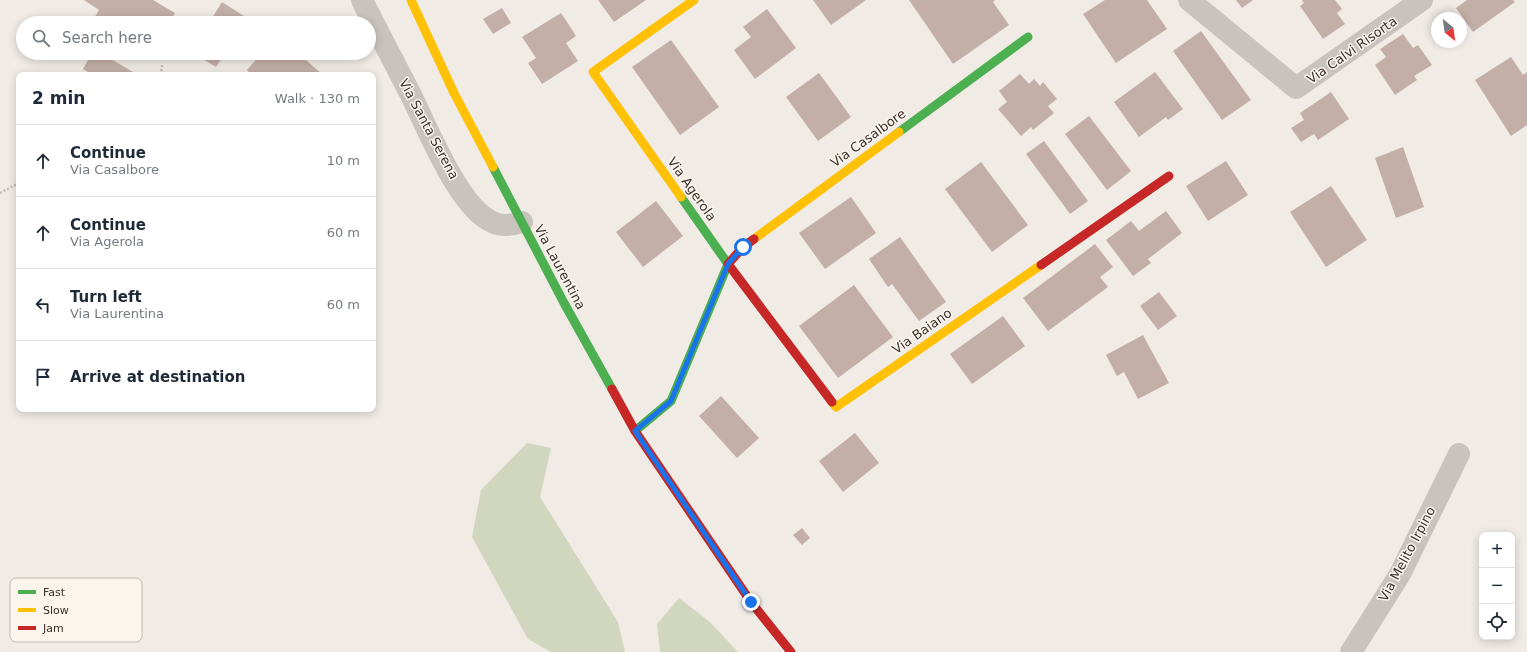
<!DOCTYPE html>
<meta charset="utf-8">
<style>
:root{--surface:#fff;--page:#f2f2f3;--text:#1f2937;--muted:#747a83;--line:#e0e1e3}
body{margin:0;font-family:"DejaVu Sans",sans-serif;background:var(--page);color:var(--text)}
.controls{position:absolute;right:12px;bottom:12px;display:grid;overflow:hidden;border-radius:8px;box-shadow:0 2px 10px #0003}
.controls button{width:36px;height:36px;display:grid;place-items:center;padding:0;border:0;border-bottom:1px solid var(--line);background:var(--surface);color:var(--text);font:20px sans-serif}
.compass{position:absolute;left:1431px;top:12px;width:36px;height:36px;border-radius:50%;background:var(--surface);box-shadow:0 2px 10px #0003;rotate:151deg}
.stop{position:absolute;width:12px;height:12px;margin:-9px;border:3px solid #1a73e8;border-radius:50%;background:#fff}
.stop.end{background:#1a73e8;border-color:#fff;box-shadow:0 1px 4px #0008}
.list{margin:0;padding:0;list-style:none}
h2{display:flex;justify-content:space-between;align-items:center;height:52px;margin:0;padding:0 16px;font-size:17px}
h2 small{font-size:13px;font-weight:400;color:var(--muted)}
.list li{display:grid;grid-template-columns:26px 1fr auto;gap:12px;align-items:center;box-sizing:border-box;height:72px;padding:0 16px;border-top:1px solid var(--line)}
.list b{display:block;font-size:15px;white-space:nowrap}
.list p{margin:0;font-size:13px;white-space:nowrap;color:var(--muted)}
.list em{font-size:13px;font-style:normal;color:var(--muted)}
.icon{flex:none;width:22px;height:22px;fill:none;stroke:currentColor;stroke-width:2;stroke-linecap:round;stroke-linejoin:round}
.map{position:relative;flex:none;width:1527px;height:652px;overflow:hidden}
.search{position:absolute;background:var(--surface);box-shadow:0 2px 10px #0003;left:16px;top:16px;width:360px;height:44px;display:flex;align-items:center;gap:10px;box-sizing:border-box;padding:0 14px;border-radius:22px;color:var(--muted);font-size:15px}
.panel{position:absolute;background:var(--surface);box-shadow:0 2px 10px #0003;left:16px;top:72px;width:360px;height:340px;border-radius:8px}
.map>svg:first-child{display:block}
.green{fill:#d1d6bf}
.building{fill:#c3afa7}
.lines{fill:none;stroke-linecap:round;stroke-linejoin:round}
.path{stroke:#c2bbb6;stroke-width:2.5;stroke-dasharray:2 2;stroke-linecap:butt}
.street{stroke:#c9c3be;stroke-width:22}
.fast{stroke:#4caf50;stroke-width:9}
.slow{stroke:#ffc107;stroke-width:9}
.jam{stroke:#c62828;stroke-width:9}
.route{stroke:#1a73e8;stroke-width:5}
.labels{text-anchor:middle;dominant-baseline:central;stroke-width:3;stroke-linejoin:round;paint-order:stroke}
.street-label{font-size:13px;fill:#3b302b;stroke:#fbf5ee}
.key{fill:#fbf5ee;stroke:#c1bab4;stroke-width:1}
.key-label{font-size:11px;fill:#3b302b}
</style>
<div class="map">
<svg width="1527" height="652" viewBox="0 0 1527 652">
<rect width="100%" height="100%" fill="#f0ebe5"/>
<path class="green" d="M 527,443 L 551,448 L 540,497 L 618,622 L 625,652 L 551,652 L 528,639 L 472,537 L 481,490 Z
M 679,598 L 710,622 L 738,652 L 660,652 L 657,624 Z"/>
<path class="building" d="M 84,0 L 153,0 L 175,13 L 169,23 L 98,23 L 93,20 L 99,10 Z
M 598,0 L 646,0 L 614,22 Z
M 813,0 L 866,0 L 831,25 Z
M 909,0 L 995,0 L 993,2 L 1009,25 L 953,64 Z
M 1105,0 L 1147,0 L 1167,29 L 1116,63 L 1083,14 Z
M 1236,0 L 1253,0 L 1242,8 Z
M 1302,0 L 1335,0 L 1342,9 L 1337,13 L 1345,24 L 1323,39 L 1300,6 L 1304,3 Z
M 1467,0 L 1513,0 L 1515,2 L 1473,32 L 1456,8 Z
M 222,2 L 247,18 L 243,23 L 209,23 Z
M 502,8 L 511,23 L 493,34 L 483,19 Z
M 767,9 L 796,48 L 755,79 L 734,50 L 751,37 L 743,27 Z
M 561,13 L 576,36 L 566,43 L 578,61 L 542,84 L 528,63 L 536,58 L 522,37 Z
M 1201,31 L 1251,100 L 1222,120 L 1173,51 Z
M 1403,34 L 1413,48 L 1418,45 L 1432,65 L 1414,76 L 1417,80 L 1395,95 L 1375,65 L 1386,57 L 1380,49 Z
M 671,40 L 719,107 L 680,135 L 632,67 Z
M 92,53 L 101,53 L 138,75 L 93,75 L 83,69 Z
M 193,53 L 225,53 L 216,67 Z
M 262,53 L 298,53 L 323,75 L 252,75 L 247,70 Z
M 1511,57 L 1523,75 L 1527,72 L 1527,125 L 1511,136 L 1475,80 Z
M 1155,72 L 1183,109 L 1168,120 L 1166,117 L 1139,137 L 1114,102 Z
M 819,73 L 851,117 L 818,141 L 786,97 Z
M 1020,74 L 1029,84 L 1034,79 L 1040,86 L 1043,82 L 1057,99 L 1048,106 L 1054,113 L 1033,130 L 1031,127 L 1021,136 L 998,109 L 1007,102 L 999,91 Z
M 1331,92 L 1349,119 L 1318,140 L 1314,134 L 1301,142 L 1291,128 L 1304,120 L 1300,113 Z
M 1089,116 L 1131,171 L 1107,190 L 1065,134 Z
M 1044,141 L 1088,201 L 1070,214 L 1026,154 Z
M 1403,147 L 1424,207 L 1396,218 L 1375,158 Z
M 1226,161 L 1248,195 L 1208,221 L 1186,186 Z
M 981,162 L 1028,225 L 992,252 L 945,189 Z
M 1331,186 L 1367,240 L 1326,267 L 1290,212 Z
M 851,197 L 876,233 L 825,269 L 799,233 Z
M 656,201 L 683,236 L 643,267 L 616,232 Z
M 1166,211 L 1182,233 L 1148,259 L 1151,263 L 1133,276 L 1106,240 L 1131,221 L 1139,231 Z
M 900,237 L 946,302 L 919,321 L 892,284 L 888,287 L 869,259 Z
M 1095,244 L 1113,267 L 1100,277 L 1108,287 L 1048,331 L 1023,298 Z
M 854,285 L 893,337 L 838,378 L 799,326 Z
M 1159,292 L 1177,316 L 1158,330 L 1140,306 Z
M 1003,316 L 1025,346 L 972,384 L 950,354 Z
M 1143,335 L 1169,383 L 1138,399 L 1124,372 L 1117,376 L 1106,355 Z
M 721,396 L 759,438 L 737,458 L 699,416 Z
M 855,433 L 879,463 L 843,492 L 819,461 Z
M 802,528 L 810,538 L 802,545 L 793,535 Z"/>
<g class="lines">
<path class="path" d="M 161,75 L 162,65
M 0,193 L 19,183"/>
<path class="street" d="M 362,0 C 378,32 395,64 411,95 C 427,128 457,201 487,219 C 499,227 509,226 522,222
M 1189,0 L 1296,88 L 1422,0
M 1351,652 L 1400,574 L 1459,454"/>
<path class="fast" d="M 899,132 L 1028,37
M 493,167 L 564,303 L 612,389
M 635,431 L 671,401 L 728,264 L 681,197"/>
<path class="slow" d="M 411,0 L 454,93 L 493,167
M 681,197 L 593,72 L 694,0
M 754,239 L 899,132
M 832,402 L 836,407 L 1041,265"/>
<path class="jam" d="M 754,239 L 743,247 L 728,264 L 832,402
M 1041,265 L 1169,176
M 612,389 L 635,431 L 751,602 L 791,652"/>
</g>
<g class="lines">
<path class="route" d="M 743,247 L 728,264 L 671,401 L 635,431 L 751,602"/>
</g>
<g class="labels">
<g class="street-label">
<text transform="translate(1352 50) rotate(-35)">Via Calvi Risorta</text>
<text transform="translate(429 129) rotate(62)">Via Santa Serena</text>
<text transform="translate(868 138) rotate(-36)">Via Casalbore</text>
<text transform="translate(692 189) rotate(55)">Via Agerola</text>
<text transform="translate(560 267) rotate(62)">Via Laurentina</text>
<text transform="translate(922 331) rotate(-35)">Via Baiano</text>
<text transform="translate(1407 554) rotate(-62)">Via Melito Irpino</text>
</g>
</g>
<rect x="10" y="578" width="132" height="64" rx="6" class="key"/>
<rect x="18" y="590" width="18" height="4" fill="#4caf50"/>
<rect x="18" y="608" width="18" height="4" fill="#ffc107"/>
<rect x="18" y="626" width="18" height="4" fill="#c62828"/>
<g class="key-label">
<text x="43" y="596">Fast</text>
<text x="43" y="614">Slow</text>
<text x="43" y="632">Jam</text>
</g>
</svg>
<div class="controls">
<button>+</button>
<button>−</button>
<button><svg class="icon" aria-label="locate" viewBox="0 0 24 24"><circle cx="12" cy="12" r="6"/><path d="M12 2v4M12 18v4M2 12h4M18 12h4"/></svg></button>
</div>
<svg class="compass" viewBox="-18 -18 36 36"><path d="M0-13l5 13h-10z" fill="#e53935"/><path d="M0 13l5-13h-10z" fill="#747a83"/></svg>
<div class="stop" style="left:743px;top:247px"></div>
<div class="stop end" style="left:751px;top:602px"></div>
<div class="search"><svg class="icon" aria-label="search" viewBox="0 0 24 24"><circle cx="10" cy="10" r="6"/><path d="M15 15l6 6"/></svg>Search here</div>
<section class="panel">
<h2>2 min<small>Walk · 130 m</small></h2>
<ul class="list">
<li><svg class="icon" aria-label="ahead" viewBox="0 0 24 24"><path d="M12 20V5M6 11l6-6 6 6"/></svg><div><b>Continue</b><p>Via Casalbore</p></div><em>10 m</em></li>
<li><svg class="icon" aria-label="ahead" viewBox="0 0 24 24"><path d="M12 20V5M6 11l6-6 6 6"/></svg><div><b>Continue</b><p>Via Agerola</p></div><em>60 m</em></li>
<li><svg class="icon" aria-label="left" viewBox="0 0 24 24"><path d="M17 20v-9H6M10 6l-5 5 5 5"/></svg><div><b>Turn left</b><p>Via Laurentina</p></div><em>60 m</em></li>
<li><svg class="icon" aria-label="arrive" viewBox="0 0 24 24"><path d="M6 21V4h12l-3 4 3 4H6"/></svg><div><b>Arrive at destination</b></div></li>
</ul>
</section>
</div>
